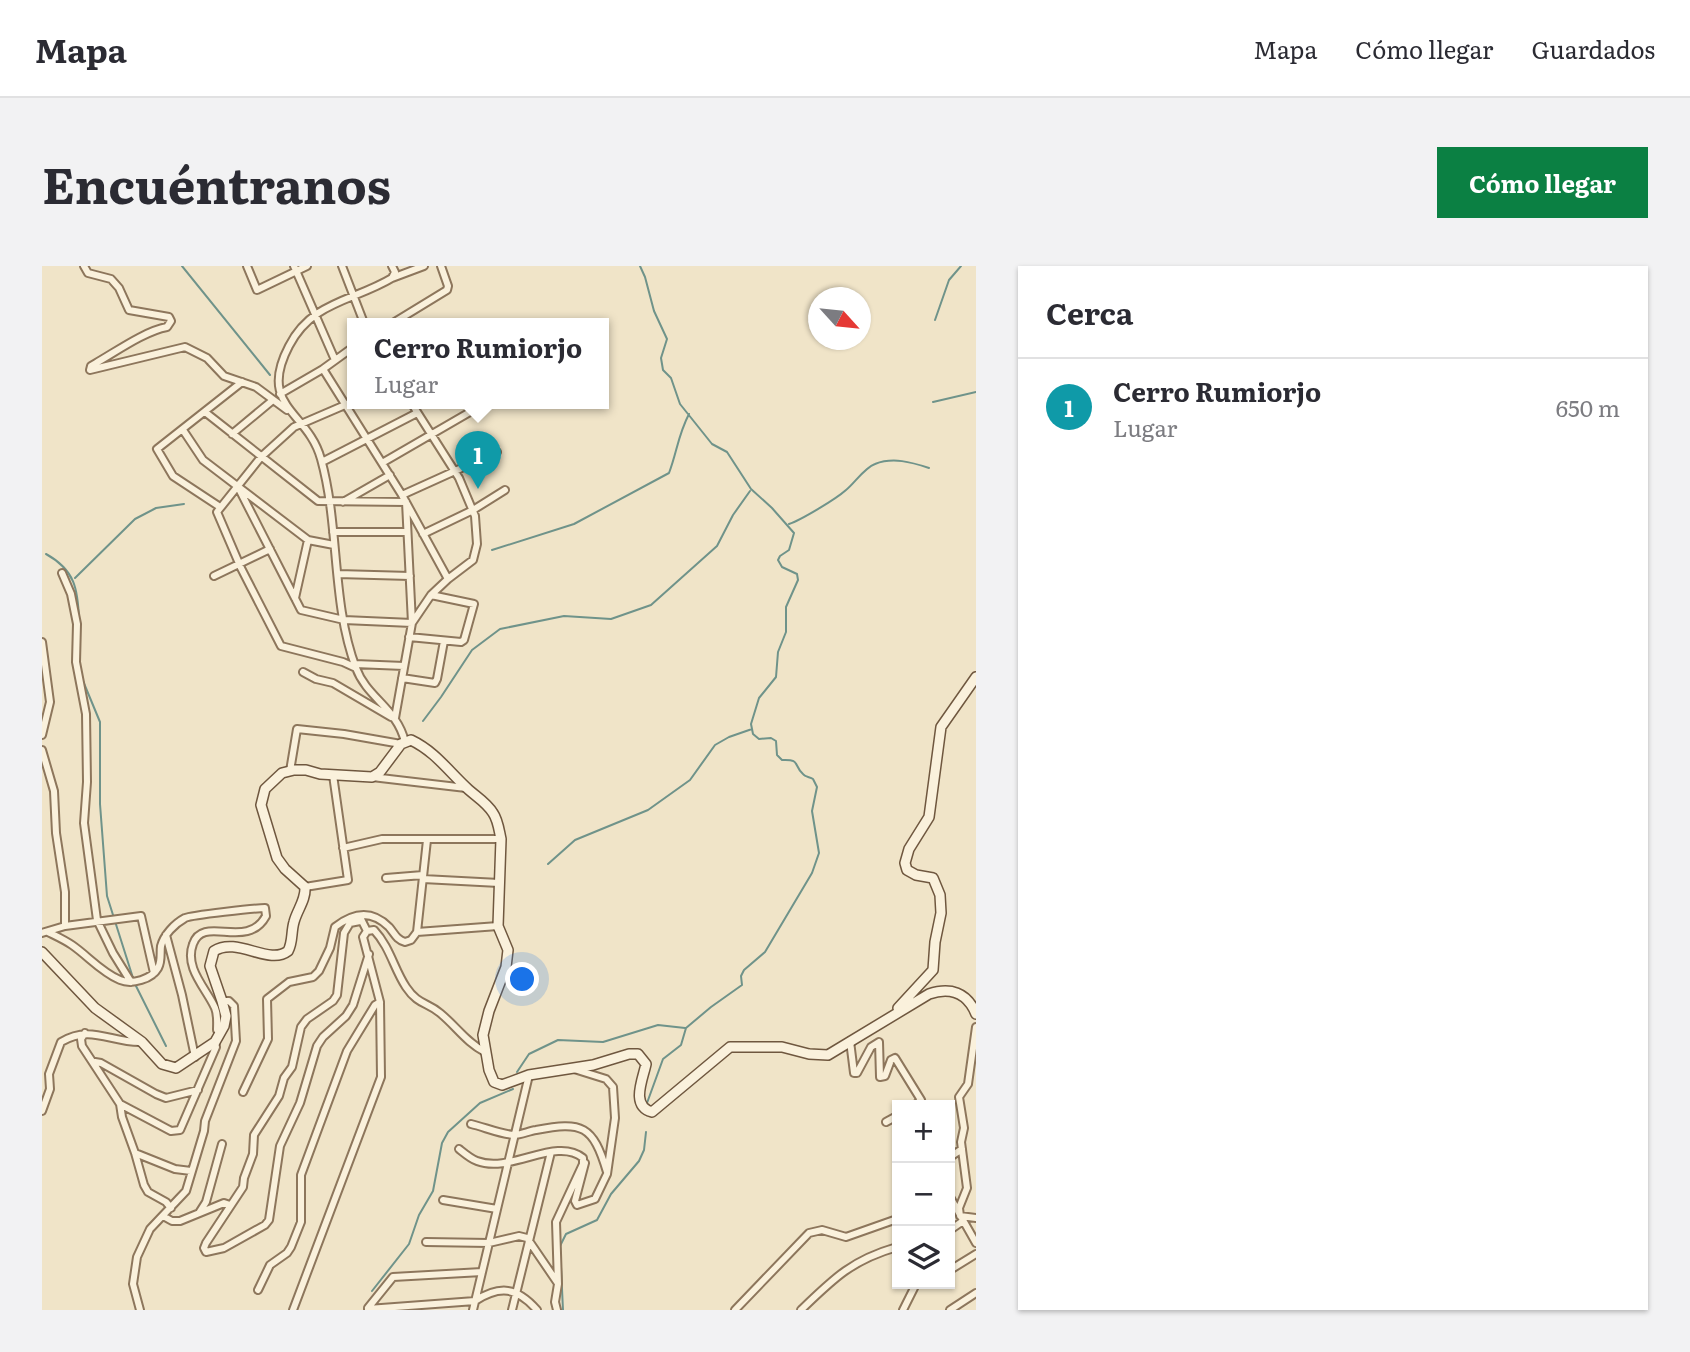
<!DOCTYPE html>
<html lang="es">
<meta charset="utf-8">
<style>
:root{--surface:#fff;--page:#f2f2f3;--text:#2b2b33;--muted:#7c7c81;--line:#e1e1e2;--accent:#0b8043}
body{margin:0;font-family:Literata,serif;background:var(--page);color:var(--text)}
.controls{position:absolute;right:21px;bottom:21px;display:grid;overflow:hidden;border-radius:0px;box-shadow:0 2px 5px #0004}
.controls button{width:63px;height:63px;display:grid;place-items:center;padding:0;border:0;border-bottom:2px solid var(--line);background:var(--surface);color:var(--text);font:35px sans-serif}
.compass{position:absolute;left:766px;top:21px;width:63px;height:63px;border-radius:50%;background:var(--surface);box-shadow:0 2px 5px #0004;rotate:117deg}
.you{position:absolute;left:481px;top:714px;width:24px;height:24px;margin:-18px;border:5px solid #fff;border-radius:50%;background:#1a73e8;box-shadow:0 0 0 10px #1a73e833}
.badge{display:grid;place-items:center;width:46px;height:46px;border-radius:50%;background:var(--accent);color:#fff;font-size:23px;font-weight:700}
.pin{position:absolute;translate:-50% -58px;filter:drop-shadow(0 2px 4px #0008)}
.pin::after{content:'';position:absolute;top:37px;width:24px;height:21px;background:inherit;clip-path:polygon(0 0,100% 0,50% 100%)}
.popup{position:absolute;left:305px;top:52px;width:262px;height:91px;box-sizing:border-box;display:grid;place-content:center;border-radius:0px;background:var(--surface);filter:drop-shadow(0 2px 5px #0005);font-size:23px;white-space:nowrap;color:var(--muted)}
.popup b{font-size:26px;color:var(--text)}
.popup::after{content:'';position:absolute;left:50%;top:100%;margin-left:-14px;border:14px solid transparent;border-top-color:var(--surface)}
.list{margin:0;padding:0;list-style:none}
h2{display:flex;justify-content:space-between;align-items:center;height:91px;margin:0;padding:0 28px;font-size:30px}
h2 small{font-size:23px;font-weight:400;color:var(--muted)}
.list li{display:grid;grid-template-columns:46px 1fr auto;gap:21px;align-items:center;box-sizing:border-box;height:98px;padding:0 28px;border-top:2px solid var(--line)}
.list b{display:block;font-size:26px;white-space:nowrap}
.list p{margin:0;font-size:23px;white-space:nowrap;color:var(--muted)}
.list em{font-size:23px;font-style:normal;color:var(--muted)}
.icon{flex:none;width:38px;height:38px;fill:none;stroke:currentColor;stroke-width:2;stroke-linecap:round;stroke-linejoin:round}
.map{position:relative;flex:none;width:934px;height:1044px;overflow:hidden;border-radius:0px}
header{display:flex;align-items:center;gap:42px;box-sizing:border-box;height:98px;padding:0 35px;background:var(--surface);border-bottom:2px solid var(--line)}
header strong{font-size:33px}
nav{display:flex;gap:38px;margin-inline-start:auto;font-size:24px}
.intro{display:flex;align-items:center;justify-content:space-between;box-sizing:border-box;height:168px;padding:0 42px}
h1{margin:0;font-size:49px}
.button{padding:18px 32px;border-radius:0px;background:var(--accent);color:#fff;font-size:24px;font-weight:700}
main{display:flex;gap:42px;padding:0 42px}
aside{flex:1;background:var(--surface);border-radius:0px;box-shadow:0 2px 5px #0004}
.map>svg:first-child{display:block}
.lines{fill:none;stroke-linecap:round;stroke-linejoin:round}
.stream{stroke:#6f938a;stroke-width:2}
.street-casing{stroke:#8d765c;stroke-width:10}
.secondary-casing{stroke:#6f573f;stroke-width:12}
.street{stroke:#faf1dc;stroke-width:6}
.secondary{stroke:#faf1dc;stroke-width:9}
</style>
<header>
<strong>Mapa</strong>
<nav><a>Mapa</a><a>Cómo llegar</a><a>Guardados</a></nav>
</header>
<div class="intro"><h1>Encuéntranos</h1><a class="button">Cómo llegar</a></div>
<main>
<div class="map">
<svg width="934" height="1044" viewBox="0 0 934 1044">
<rect width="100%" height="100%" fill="#f0e4c8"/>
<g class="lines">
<path class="stream" d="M 140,0 L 228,109
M 598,0 L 603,11 L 612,45 L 625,73 L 619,92 L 621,104 L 629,112 L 638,138 L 670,178 L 685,186 L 709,223 L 730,242 L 752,267 L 747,284 L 738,290 L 736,294 L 740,301 L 755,308 L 756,314 L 744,341 L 744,366 L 736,386 L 734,411 L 717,432 L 709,458 L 711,468 L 717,473 L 729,472 L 734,475 L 735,489 L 740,494 C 759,493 751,499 761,508 C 763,511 768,511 771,513 L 775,521 L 770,545 L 777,587 L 770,607 L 723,686 L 702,704 L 699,710 L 700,719 L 669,741 L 644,762 L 639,779 L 621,793 L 605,837
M 893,54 L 907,14 L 919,0
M 891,136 L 934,126
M 747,258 C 759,254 794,233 804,224 C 813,217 822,202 833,198 C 851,191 869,196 887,202
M 450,284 L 532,258 L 627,207 C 635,186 636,169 647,148
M 4,288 C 33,304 36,323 37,354
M 33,312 L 93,253 L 114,242 L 142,238
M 41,415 L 58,456 L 58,538 L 65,630 L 91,712
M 381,455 L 399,431 L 430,384 L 458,363 L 522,350 L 569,353 L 609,339 L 675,280 L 691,249 L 708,225
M 506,598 L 533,574 L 606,544 L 648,514 L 673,479 L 687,471 L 710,463
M 93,718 L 124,780
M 475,806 L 487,788 L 516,774 L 561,776 L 616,759 L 643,762
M 330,1025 L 367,978 L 377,949 L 391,925 L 400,877 L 406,866 L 438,837 L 471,823
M 521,1044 L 518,980 L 524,968 L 555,954 L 569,928 L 597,895 L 602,884 L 604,866"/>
<g class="street-casing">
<path id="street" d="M 42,0 L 46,7 L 69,13 L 77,22 L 87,44 L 127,51 L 129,55 L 125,61 C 103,65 75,85 54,97 L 49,100 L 48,104 L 143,81 L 165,92 L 182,110 L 214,121 L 245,144
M 205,0 L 215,24 L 265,0
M 252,0 L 293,94
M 300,0 L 322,57
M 350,0 L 353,6 L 350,12 C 312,35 270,35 247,80 C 215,141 266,145 279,193 C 298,261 289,336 314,402 C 325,432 355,442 363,476
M 350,12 L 382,0
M 351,57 L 405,24 L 406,20 L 399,0
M 310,82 L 281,103 L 360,229 L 406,313
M 238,128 L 281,103
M 310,136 L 252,161 L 219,191 L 175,246 L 199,302 L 239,380 L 301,396 L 314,402
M 163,146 L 276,235 L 364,236 L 370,357 L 302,354 L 259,344 L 195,219
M 141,164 L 161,194 L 266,274 L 292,279
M 190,168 L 231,134
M 280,196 L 375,147
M 340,197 L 428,146
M 360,229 L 455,186
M 301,236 L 348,209
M 178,241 L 131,210 L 115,183 L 200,116
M 291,266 L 365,266
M 381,268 L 431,244 L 463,224
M 20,307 L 29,328 L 35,358 L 34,396 L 44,448 L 45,516 L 42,557 L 55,654 L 71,687 L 89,716
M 296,308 L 368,310
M 172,310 L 228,283
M 253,332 L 266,274
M 367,371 L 419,376 L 422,374 L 432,338 L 389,329
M 313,398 L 362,400
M 261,406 L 274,413 L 291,417 L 349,451
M 360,412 L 393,417 L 395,413 L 402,375
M 353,452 L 370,357 L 389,329 L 406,313 L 431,294 L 435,278 L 433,250 L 417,212 L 370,138
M 0,469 L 8,436 L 0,376
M 0,484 L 12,525 L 14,567 L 23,626 L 23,660
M 248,505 L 255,463 L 302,468 L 359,478
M 330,511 L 424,522
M 301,582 L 340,573 L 459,573
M 344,612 L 381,609
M 381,613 L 457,617
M 263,621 L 306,614 L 291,509
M 319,653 L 325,665 L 332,664 C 348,681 352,703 364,721 C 376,739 385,736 398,747 C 415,761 424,776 443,786
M 318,655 L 308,657 L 302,667 L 295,729 L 291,735 L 265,753 L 259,761 L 250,801 L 242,812 L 237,830 L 212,869 L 211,888 L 202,912 L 201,921 L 164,977 L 162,982 L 164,986 L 182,982 L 223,959 L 227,954 L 238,880 L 258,837 L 275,780 L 281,771 L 304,750 L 311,739 L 327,688
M 6,666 C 14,670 23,674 30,679 C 46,690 59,706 78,714 C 90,719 110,713 116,702 C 120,695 118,687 119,680 C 122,669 132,658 143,652 C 150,649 214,642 223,642 L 224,650 C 205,685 161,648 151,678 C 142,702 164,722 173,742 C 176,749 175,757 175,764 L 178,767
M 375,666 L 456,660
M 0,667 L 23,660 L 99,650 L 112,707
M 124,669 L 140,729 L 153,791
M 934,761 L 926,818 L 917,831 L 922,862 L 919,876 L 925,922 L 917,942 L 918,950 L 934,952
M 43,767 L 39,773 L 40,780 L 78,838 L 80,851 L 93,887 L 102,919 L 106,926 L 124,936 L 129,942
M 808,775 L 812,807 L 815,807 L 829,781 L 837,776 L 838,811 L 843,810 L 849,794 L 853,792 L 879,834 L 873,839
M 53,796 L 59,797 L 114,828 L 124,832 L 156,824
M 532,803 L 564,813 L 571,821 L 573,852 L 565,908 L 553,933 L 535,939 L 533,935 L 543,897
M 201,826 L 226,773 L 225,733 L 247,716 L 271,711 L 277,705 L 288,682 L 293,661 C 311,647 329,643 347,661 C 353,668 354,673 363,676 L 369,674 L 375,666 L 385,574
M 78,838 L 129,865 L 138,864 L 174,781 L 173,776
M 0,845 L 8,823 L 7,808 L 19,776 C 49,758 69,777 99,776
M 844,856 L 855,850
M 429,858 C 442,861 458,868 472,869 C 479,869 487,865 494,864 C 540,855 551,859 565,906
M 417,883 C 422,887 429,893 435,895 C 469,908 514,870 541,892 L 541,898 L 514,956 L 516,1018 L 513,1036 L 515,1044
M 93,887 L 133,903 L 149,905
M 908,891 L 920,883
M 908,931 L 934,977
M 401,934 L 455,943
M 157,947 L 164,936 L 180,878
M 121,950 L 130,955 L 138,955 L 182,937 L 188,939
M 908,964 L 921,955
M 384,976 L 447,977 L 477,970 L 485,972 L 515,1016
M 908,1004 L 934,988
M 879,1018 L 882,1018
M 216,1024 L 228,999 L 245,987 L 249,981 L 259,956 L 259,909 L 305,785 L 333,739 L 338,736
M 326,1042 L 351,1011 L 440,1006
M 326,1043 L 433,1035 C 458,1019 475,1021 495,1044
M 98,1044 L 91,1018 L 95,991 L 108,963 L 144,925 L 162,865 L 163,855 L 194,775 L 192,740 L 187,735 L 180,735
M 251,1044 L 339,811 L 338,736 L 321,671 L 325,665
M 431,1044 L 487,809
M 470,1044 L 509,886
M 693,1044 L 767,967 L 780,964 L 804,971 L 855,953
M 759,1044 C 792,1012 810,994 855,981
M 861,1044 L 874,1018
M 908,1044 L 934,1027"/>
</g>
<g class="secondary-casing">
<path id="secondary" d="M 0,686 L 53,742 L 100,776 L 120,798 L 134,802 L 173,776 L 182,760 L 184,750 L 180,735 L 168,700 L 172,685 C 195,670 227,700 246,685 C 251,676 249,666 252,656 C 255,644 264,634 263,621 L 243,603 L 235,592 L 219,539 L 223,523 L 240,507 L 252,504 L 264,504 L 278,508 L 330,511 L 338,506 L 359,478 L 369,474 C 394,486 407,506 427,524 C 435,531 445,537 451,547 C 456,554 457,564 459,573 L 456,660 L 466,684 L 464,701 L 447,745 L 441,769 L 447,804 L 452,816 L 460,819 L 487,809 L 551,799 L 587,788 L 596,788 L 604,798 C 601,813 588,840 610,846 L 688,781 L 740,781 L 767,788 L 786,789 L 887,728 C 908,721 925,726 934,748
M 856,742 L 891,704 L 893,676 L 899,647 L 898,629 L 891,612 L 874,609 L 865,604 L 863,597 L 867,583 L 887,551 L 899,461 L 934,411"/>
</g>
<use href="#street" class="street"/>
<use href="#secondary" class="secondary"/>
</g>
</svg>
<div class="controls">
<button>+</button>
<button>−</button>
<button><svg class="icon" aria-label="layers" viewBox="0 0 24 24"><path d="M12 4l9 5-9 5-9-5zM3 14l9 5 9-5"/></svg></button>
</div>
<svg class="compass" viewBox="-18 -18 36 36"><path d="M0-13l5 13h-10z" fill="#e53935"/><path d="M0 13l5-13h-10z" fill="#7c7c81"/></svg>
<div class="you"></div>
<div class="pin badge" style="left:436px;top:223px;background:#0f9aa8">1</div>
<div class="popup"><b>Cerro Rumiorjo</b>Lugar</div>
</div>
<aside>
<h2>Cerca<small></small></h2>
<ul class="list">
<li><span class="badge" style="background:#0f9aa8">1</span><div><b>Cerro Rumiorjo</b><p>Lugar</p></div><em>650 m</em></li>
</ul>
</aside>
</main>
